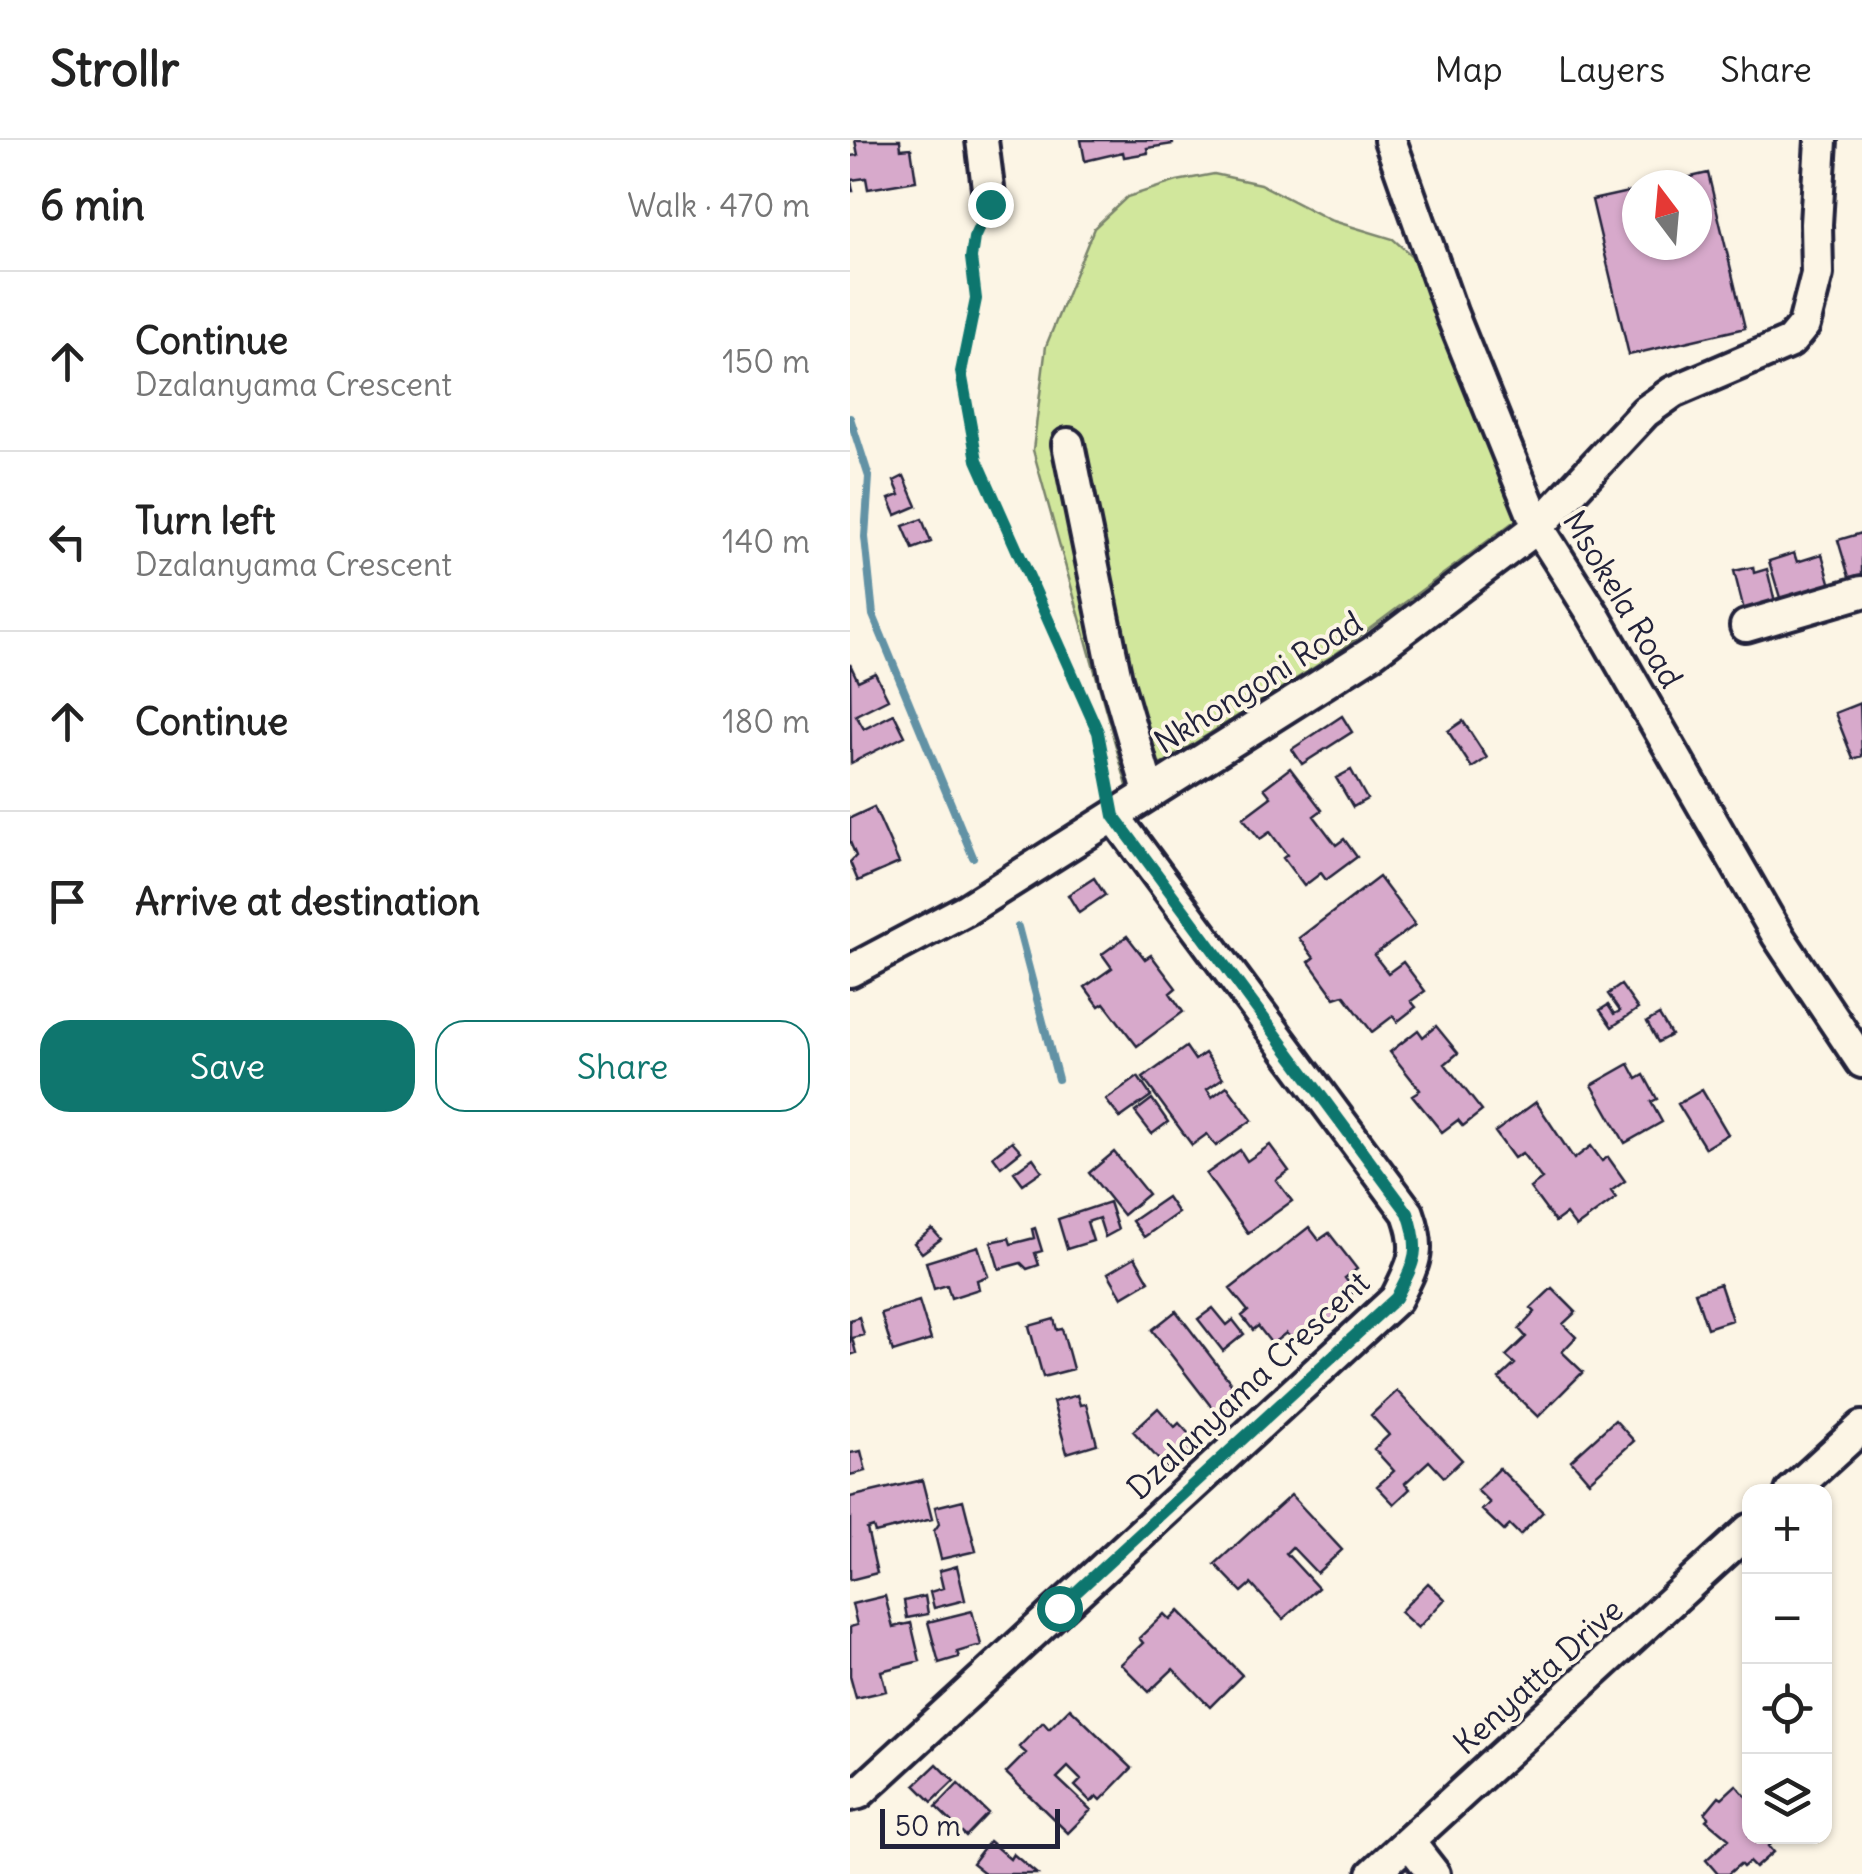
<!DOCTYPE html>
<meta charset="utf-8">
<style>
:root{--surface:#fff;--page:#f2f2f2;--text:#222;--muted:#767676;--line:#e0e0e0;--accent:#0f766e}
body{margin:0;font-family:Delius,sans-serif;background:var(--page);color:var(--text)}
.controls{position:absolute;right:30px;bottom:30px;display:grid;overflow:hidden;border-radius:20px;box-shadow:0 2px 8px #0004}
.controls button{width:90px;height:90px;display:grid;place-items:center;padding:0;border:0;border-bottom:2px solid var(--line);background:var(--surface);color:var(--text);font:50px sans-serif}
.compass{position:absolute;left:772px;top:30px;width:90px;height:90px;border-radius:50%;background:var(--surface);box-shadow:0 2px 8px #0004;rotate:344deg}
.scale{position:absolute;left:30px;bottom:25px;width:180px;box-sizing:border-box;padding-left:10px;border:5px solid #22223b;border-top:0;font-size:28px;line-height:35px;white-space:nowrap;color:#22223b;-webkit-text-stroke:8px #fcf5e5;paint-order:stroke}
.stop{position:absolute;width:30px;height:30px;margin:-22px;border:8px solid #0f766e;border-radius:50%;background:#fff}
.stop.end{background:#0f766e;border-color:#fff;box-shadow:0 2px 10px #0008}
.list{margin:0;padding:0;list-style:none}
h2{display:flex;justify-content:space-between;align-items:center;height:130px;margin:0;padding:0 40px;font-size:42px}
h2 small{font-size:32px;font-weight:400;color:var(--muted)}
.list li{display:grid;grid-template-columns:65px 1fr auto;gap:30px;align-items:center;box-sizing:border-box;height:180px;padding:0 40px;border-top:2px solid var(--line)}
.list b{display:block;font-size:38px;white-space:nowrap}
.list p{margin:0;font-size:32px;white-space:nowrap;color:var(--muted)}
.list em{font-size:32px;font-style:normal;color:var(--muted)}
.actions{display:flex;gap:20px;padding:30px 40px}
.actions a{flex:1;padding:22px 0;border:2px solid var(--accent);border-radius:30px;text-align:center;font-size:35px;color:var(--accent)}
.actions .main{background:var(--accent);color:#fff}
.icon{flex:none;width:55px;height:55px;fill:none;stroke:currentColor;stroke-width:2;stroke-linecap:round;stroke-linejoin:round}
.map{position:relative;flex:none;width:1012px;height:1734px;overflow:hidden}
header{display:flex;align-items:center;gap:60px;box-sizing:border-box;height:140px;padding:0 50px;background:var(--surface);border-bottom:2px solid var(--line)}
header strong{font-size:48px}
nav{display:flex;gap:55px;margin-inline-start:auto;font-size:35px}
main{display:flex}
aside{flex:1;background:var(--surface)}
.map>svg:first-child{display:block}
.green{fill:#d1e79c;stroke:#7a846c;stroke-width:2.5}
.lines{fill:none;stroke-linecap:round;stroke-linejoin:round}
.stream{stroke:#6292a5;stroke-width:8}
.building{fill:#d7a9cb;stroke:#22223b;stroke-width:2.5}
.minor-casing{stroke:#22223b;stroke-width:38}
.path{stroke:#22223b;stroke-width:4;stroke-dasharray:8 8;stroke-linecap:butt}
.minor{stroke:#fcf5e5;stroke-width:30}
.route{stroke:#0f766e;stroke-width:12}
.labels{text-anchor:middle;dominant-baseline:central;stroke-width:8;stroke-linejoin:round;paint-order:stroke}
.street-label{font-size:32px;fill:#22223b;stroke:#fcf5e5}
</style>
<header>
<strong>Strollr</strong>
<nav><a>Map</a><a>Layers</a><a>Share</a></nav>
</header>
<main>
<aside>
<h2>6 min<small>Walk · 470 m</small></h2>
<ul class="list">
<li><svg class="icon" aria-label="ahead" viewBox="0 0 24 24"><path d="M12 20V5M6 11l6-6 6 6"/></svg><div><b>Continue</b><p>Dzalanyama Crescent</p></div><em>150 m</em></li>
<li><svg class="icon" aria-label="left" viewBox="0 0 24 24"><path d="M17 20v-9H6M10 6l-5 5 5 5"/></svg><div><b>Turn left</b><p>Dzalanyama Crescent</p></div><em>140 m</em></li>
<li><svg class="icon" aria-label="ahead" viewBox="0 0 24 24"><path d="M12 20V5M6 11l6-6 6 6"/></svg><div><b>Continue</b></div><em>180 m</em></li>
<li><svg class="icon" aria-label="arrive" viewBox="0 0 24 24"><path d="M6 21V4h12l-3 4 3 4H6"/></svg><div><b>Arrive at destination</b></div></li>
</ul>
<div class="actions"><a class="main">Save</a><a>Share</a></div>
</aside>
<div class="map">
<svg width="1012" height="1734" viewBox="0 0 1012 1734">
<rect width="100%" height="100%" fill="#fcf5e5"/>
<filter id="ink" filterUnits="userSpaceOnUse"><feTurbulence type="fractalNoise" baseFrequency=".01" numOctaves="2"/><feDisplacementMap in="SourceGraphic" scale="20" xChannelSelector="R" yChannelSelector="G"/><feConvolveMatrix kernelMatrix="1 2 1 2 8 2 1 2 1" color-interpolation-filters="sRGB"/></filter>
<g filter="url(#ink)">
<path class="green" d="M 364,34 L 410,44 L 480,80 L 543,99 L 562,116 L 670,377 L 487,513 L 277,646 L 183,310 L 196,206 L 244,88 L 277,57 L 327,41 Z"/>
<g class="lines">
<path class="stream" d="M 0,278 L 19,337 L 15,397 L 23,475 L 123,717
M 168,787 L 208,939"/>
</g>
<path class="building" d="M 5,0 L 50,0 L 51,9 L 61,8 L 66,41 L 18,49 L 16,38 L 1,40 L 3,51 L 0,51 L 0,16 L 8,15 Z
M 231,0 L 322,0 L 323,4 L 297,8 L 298,13 L 274,17 L 273,12 L 235,21 Z
M 858,33 L 895,188 L 779,215 L 742,60 L 787,50 L 787,105 L 847,105 L 847,45 L 806,45 Z
M 54,336 L 67,366 L 46,375 L 39,359 L 50,355 L 44,341 Z
M 72,379 L 81,402 L 63,409 L 53,386 Z
M 1012,393 L 1012,448 L 1003,450 L 988,400 Z
M 944,413 L 947,422 L 972,414 L 982,449 L 934,471 L 919,421 Z
M 903,427 L 904,433 L 917,429 L 926,466 L 897,482 L 884,431 Z
M 0,524 L 8,541 L 25,533 L 38,559 L 6,575 L 14,589 L 44,574 L 55,596 L 1,623 Z
M 1010,563 L 1012,616 L 1003,619 L 985,573 Z
M 492,576 L 502,592 L 452,624 L 442,609 Z
M 613,581 L 637,618 L 622,628 L 598,591 Z
M 440,628 L 472,670 L 464,676 L 486,705 L 494,699 L 507,717 L 476,740 L 471,733 L 454,746 L 433,718 L 437,715 L 420,692 L 410,699 L 393,678 L 421,657 L 414,648 Z
M 501,630 L 517,659 L 503,667 L 486,638 Z
M 24,667 L 49,723 L 8,741 L 0,722 L 6,716 L 0,702 L 0,678 Z
M 529,737 L 565,785 L 524,815 L 538,833 L 553,822 L 575,851 L 561,861 L 566,867 L 547,882 L 543,876 L 522,892 L 494,855 L 485,858 L 459,822 L 464,818 L 449,798 Z
M 244,738 L 255,755 L 229,773 L 218,755 Z
M 277,796 L 295,819 L 301,815 L 326,848 L 320,853 L 333,872 L 287,906 L 254,863 L 249,866 L 235,847 L 262,828 L 252,814 Z
M 771,845 L 788,869 L 762,887 L 750,870 L 758,865 L 764,874 L 770,871 L 758,854 Z
M 809,875 L 821,895 L 808,902 L 797,882 Z
M 586,886 L 608,913 L 595,924 L 632,971 L 613,986 L 608,980 L 592,992 L 562,955 L 570,950 L 540,912 L 568,890 L 573,897 Z
M 336,907 L 345,920 L 355,913 L 373,938 L 357,949 L 362,957 L 377,946 L 402,980 L 366,1006 L 357,994 L 342,1005 L 293,938 Z
M 779,924 L 787,939 L 794,935 L 807,959 L 801,962 L 812,982 L 775,1003 L 742,945 Z
M 288,937 L 301,956 L 270,978 L 256,960 Z
M 852,950 L 878,994 L 855,1008 L 828,964 Z
M 302,959 L 318,982 L 302,994 L 285,972 Z
M 686,962 L 724,1019 L 741,1006 L 752,1021 L 758,1017 L 775,1041 L 761,1051 L 766,1058 L 726,1087 L 716,1074 L 705,1082 L 680,1048 L 692,1039 L 672,1013 L 664,1018 L 645,992 Z
M 162,1001 L 171,1011 L 151,1027 L 143,1016 Z
M 420,1005 L 439,1031 L 426,1040 L 442,1061 L 398,1093 L 356,1034 L 390,1010 L 397,1021 Z
M 264,1012 L 298,1054 L 273,1075 L 239,1033 Z
M 183,1018 L 192,1031 L 173,1044 L 164,1032 Z
M 317,1057 L 328,1073 L 294,1097 L 282,1081 Z
M 259,1062 L 268,1090 L 255,1097 L 249,1078 L 237,1082 L 243,1101 L 217,1109 L 208,1079 Z
M 459,1087 L 469,1100 L 479,1093 L 507,1129 L 495,1138 L 505,1151 L 491,1163 L 497,1171 L 480,1184 L 475,1178 L 444,1202 L 436,1193 L 422,1204 L 408,1186 L 403,1190 L 392,1176 L 398,1171 L 380,1149 Z
M 185,1088 L 192,1111 L 185,1113 L 189,1125 L 177,1129 L 171,1123 L 149,1129 L 141,1102 L 159,1098 L 161,1104 L 184,1098 L 182,1089 Z
M 82,1089 L 91,1099 L 72,1113 L 64,1103 Z
M 128,1106 L 138,1136 L 127,1140 L 129,1149 L 101,1158 L 97,1145 L 84,1149 L 76,1122 Z
M 285,1117 L 299,1141 L 272,1157 L 258,1133 Z
M 870,1144 L 882,1180 L 857,1188 L 845,1152 Z
M 702,1148 L 726,1172 L 713,1184 L 726,1197 L 712,1212 L 733,1232 L 688,1277 L 649,1239 L 665,1224 L 656,1216 L 676,1197 L 669,1189 L 685,1172 L 681,1168 Z
M 69,1161 L 81,1200 L 43,1212 L 31,1173 Z
M 363,1168 L 377,1185 L 383,1180 L 394,1194 L 373,1211 L 348,1179 Z
M 326,1171 L 394,1260 L 370,1278 L 302,1190 Z
M 9,1177 L 14,1195 L 2,1198 L 6,1213 L 0,1215 L 0,1180 Z
M 204,1179 L 207,1190 L 212,1189 L 223,1229 L 193,1237 L 179,1186 Z
M 547,1251 L 612,1320 L 594,1337 L 579,1321 L 555,1343 L 560,1349 L 544,1364 L 527,1346 L 544,1331 L 524,1309 L 539,1295 L 521,1275 Z
M 227,1255 L 230,1265 L 236,1264 L 247,1304 L 217,1313 L 203,1262 Z
M 308,1268 L 325,1287 L 329,1283 L 348,1304 L 319,1331 L 283,1291 Z
M 765,1280 L 784,1301 L 739,1341 L 721,1320 Z
M 11,1311 L 16,1331 L 0,1335 L 0,1313 Z
M 649,1328 L 693,1372 L 670,1395 L 660,1385 L 654,1391 L 632,1370 L 640,1363 L 627,1350 Z
M 72,1340 L 82,1379 L 25,1393 L 23,1387 L 17,1389 L 27,1433 L 0,1440 L 0,1357 Z
M 441,1355 L 492,1410 L 467,1433 L 442,1407 L 436,1413 L 468,1448 L 433,1479 L 401,1444 L 392,1452 L 365,1424 Z
M 113,1360 L 126,1411 L 91,1419 L 84,1391 L 89,1384 L 85,1367 Z
M 107,1426 L 115,1460 L 84,1468 L 80,1452 L 93,1448 L 89,1431 Z
M 578,1443 L 595,1459 L 568,1488 L 550,1472 Z
M 35,1456 L 43,1487 L 61,1483 L 70,1521 L 31,1531 L 36,1551 L 6,1558 L 0,1536 L 0,1487 L 7,1485 L 2,1464 Z
M 75,1456 L 78,1474 L 57,1478 L 54,1461 Z
M 122,1471 L 131,1505 L 107,1512 L 109,1517 L 89,1523 L 78,1482 Z
M 329,1471 L 392,1535 L 360,1567 L 323,1529 L 299,1552 L 271,1524 L 293,1503 L 289,1498 L 314,1474 L 320,1480 Z
M 220,1568 L 282,1628 L 251,1660 L 247,1656 L 241,1662 L 225,1646 L 231,1640 L 218,1627 L 207,1638 L 241,1670 L 218,1693 L 156,1633 L 176,1613 L 169,1607 L 193,1582 L 199,1589 Z
M 87,1624 L 104,1641 L 82,1662 L 65,1645 Z
M 108,1644 L 138,1673 L 116,1696 L 86,1667 Z
M 886,1645 L 899,1660 L 899,1696 L 927,1697 L 918,1706 L 923,1712 L 905,1728 L 899,1722 L 893,1727 L 890,1724 L 878,1734 L 868,1734 L 856,1720 L 879,1699 L 856,1680 L 859,1677 L 855,1673 L 869,1656 L 872,1658 Z
M 139,1701 L 160,1719 L 163,1714 L 187,1734 L 136,1734 L 122,1723 Z"/>
<g class="lines">
<g class="minor-casing">
<path id="minor" d="M 132,0 L 140,64
M 540,0 L 602,175 L 688,387 L 743,474 L 928,796 L 1012,922
M 218,304 L 266,539 L 299,652
M 896,486 L 1012,452
M 0,831 L 117,769 L 523,512 L 688,387 L 795,272 L 823,252 L 940,202 L 954,185 L 967,134 L 966,84 L 971,0
M 941,1352 L 1012,1287
M 0,1655 L 9,1653 L 546,1159 C 564,1123 572,1112 558,1073 L 264,676
M 559,1702 L 584,1734
M 523,1734 L 899,1390"/>
</g>
<path class="path" d="M 130,87 L 121,119 L 126,159 L 111,232 L 127,320 L 248,592 L 258,646"/>
<use href="#minor" class="minor"/>
</g>
</g>
<g class="lines" filter="url(#ink)">
<path class="route" d="M 140,64 L 124,98 L 121,118 L 126,159 L 111,232 L 127,320 L 248,592 L 264,676 L 558,1073 C 572,1112 564,1123 546,1158 L 209,1468"/>
</g>
<g class="labels">
<g class="street-label">
<text transform="translate(773 459) rotate(59)">Msokela Road</text>
<text transform="translate(408 542) rotate(-32)">Nkhongoni Road</text>
<text transform="translate(398 1245) rotate(-43)">Dzalanyama Crescent</text>
<text transform="translate(688 1536) rotate(-42)">Kenyatta Drive</text>
</g>
</g>
</svg>
<div class="controls">
<button>+</button>
<button>−</button>
<button><svg class="icon" aria-label="locate" viewBox="0 0 24 24"><circle cx="12" cy="12" r="6"/><path d="M12 2v4M12 18v4M2 12h4M18 12h4"/></svg></button>
<button><svg class="icon" aria-label="layers" viewBox="0 0 24 24"><path d="M12 4l9 5-9 5-9-5zM3 14l9 5 9-5"/></svg></button>
</div>
<svg class="compass" viewBox="-18 -18 36 36"><path d="M0-13l5 13h-10z" fill="#e53935"/><path d="M0 13l5-13h-10z" fill="#767676"/></svg>
<div class="scale">50 m</div>
<div class="stop" style="left:209px;top:1468px"></div>
<div class="stop end" style="left:140px;top:64px"></div>
</div>
</main>
